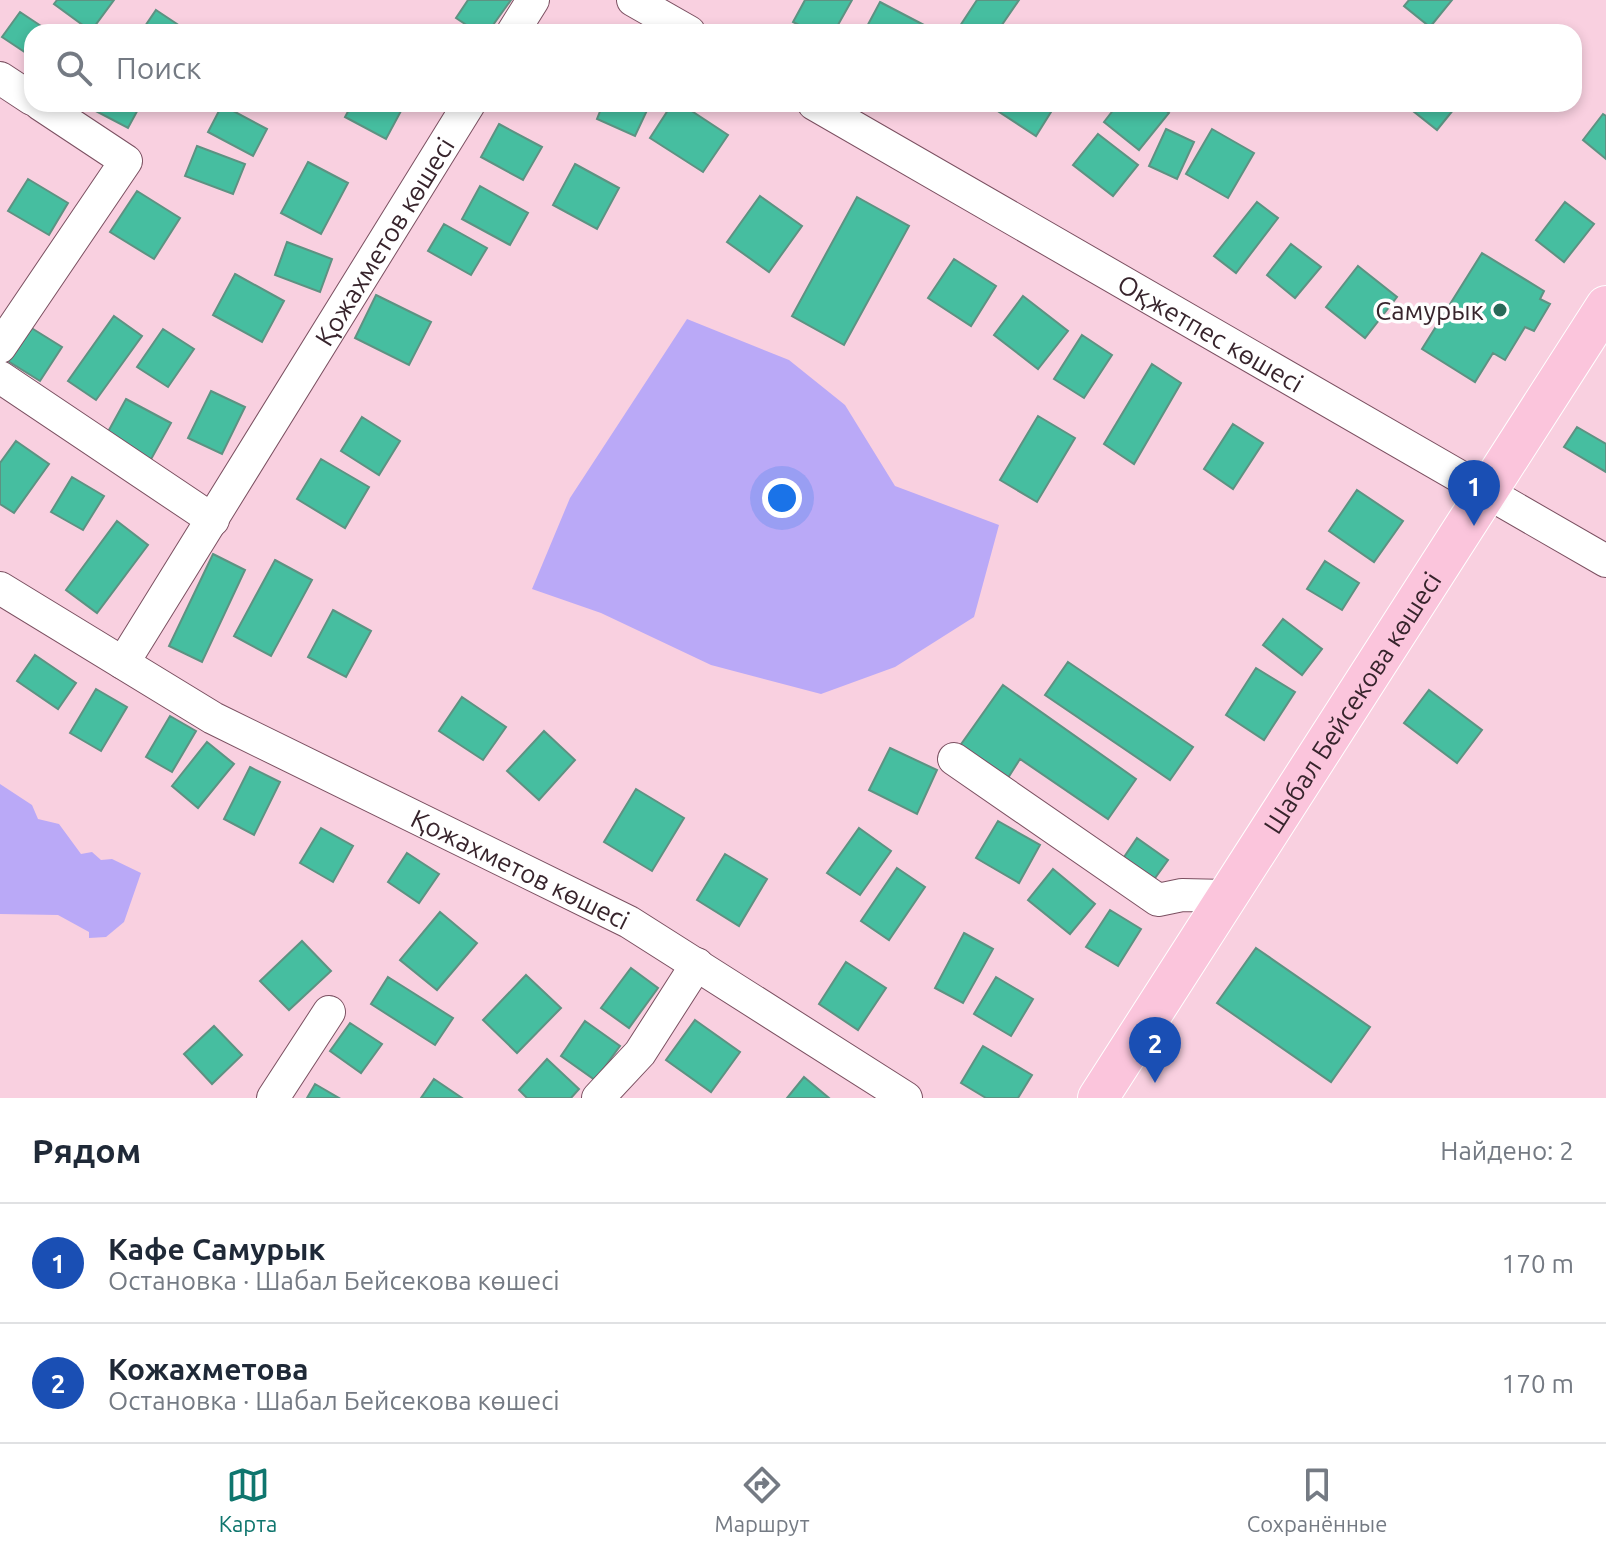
<!DOCTYPE html>
<html lang="ru">
<meta charset="utf-8">
<style>
:root{--surface:#fff;--page:#f2f2f3;--text:#1f2937;--muted:#747a83;--line:#e0e1e3;--accent:#0f766e}
body{margin:0;font-family:Ubuntu,sans-serif;background:var(--page);color:var(--text)}
.you{position:absolute;left:782px;top:498px;width:28px;height:28px;margin:-20px;border:6px solid #fff;border-radius:50%;background:#1a73e8;box-shadow:0 0 0 12px #1a73e833}
.badge{display:grid;place-items:center;width:52px;height:52px;border-radius:50%;background:var(--accent);color:#fff;font-size:26px;font-weight:700}
.pin{position:absolute;translate:-50% -66px;filter:drop-shadow(0 2px 4px #0008)}
.pin::after{content:'';position:absolute;top:42px;width:28px;height:24px;background:inherit;clip-path:polygon(0 0,100% 0,50% 100%)}
.list{margin:0;padding:0;list-style:none}
h2{display:flex;justify-content:space-between;align-items:center;height:104px;margin:0;padding:0 32px;font-size:34px}
h2 small{font-size:26px;font-weight:400;color:var(--muted)}
.list li{display:grid;grid-template-columns:52px 1fr auto;gap:24px;align-items:center;box-sizing:border-box;height:120px;padding:0 32px;border-top:2px solid var(--line)}
.list b{display:block;font-size:30px;white-space:nowrap}
.list p{margin:0;font-size:26px;white-space:nowrap;color:var(--muted)}
.list em{font-size:26px;font-style:normal;color:var(--muted)}
.icon{flex:none;width:44px;height:44px;fill:none;stroke:currentColor;stroke-width:2;stroke-linecap:round;stroke-linejoin:round}
.map{position:relative;flex:none;width:1606px;height:1098px;overflow:hidden}
.search{position:absolute;background:var(--surface);box-shadow:0 4px 12px #0003;left:24px;right:24px;top:24px;height:88px;display:flex;align-items:center;gap:20px;box-sizing:border-box;padding:0 28px;border-radius:24px;color:var(--muted);font-size:30px}
.sheet{height:344px;background:var(--surface)}
nav{display:flex;justify-content:space-around;align-items:center;box-sizing:border-box;height:112px;border-top:2px solid var(--line);background:var(--surface);font-size:22px;color:var(--muted)}
nav a{display:grid;justify-items:center;gap:4px}
nav .on{color:var(--accent)}
.map>svg:first-child{display:block}
.green{fill:#baa9f7}
.building{fill:#46bea0;stroke:#5d9282;stroke-width:2}
.lines{fill:none;stroke-linecap:round;stroke-linejoin:round}
.minor-casing{stroke:#7b5061;stroke-width:34}
.major-casing{stroke:#fff;stroke-width:42}
.minor{stroke:#fff;stroke-width:32}
.major{stroke:#fbc5dc;stroke-width:40}
.poi-dot{fill:#276958;stroke:#fefefe;stroke-width:3}
.labels{text-anchor:middle;dominant-baseline:central;stroke-width:7;stroke-linejoin:round;paint-order:stroke}
.street-label{font-size:26px;fill:#37242c;stroke:#fefefe}
.poi-label{font-size:26px;fill:#37242c;stroke:#fefefe;text-anchor:end}
</style>
<div class="map">
<svg width="1606" height="1098" viewBox="0 0 1606 1098">
<rect width="100%" height="100%" fill="#f9d0e0"/>
<path class="green" d="M 687,319 L 789,360 L 845,405 L 895,486 L 999,525 L 974,617 L 895,667 L 821,694 L 711,665 L 601,613 L 532,589 L 570,498 Z
M 0,784 L 32,805 L 38,819 L 59,824 L 81,854 L 92,852 L 101,860 L 112,859 L 141,873 L 124,922 L 106,937 L 89,938 L 89,932 L 58,915 L 0,914 Z"/>
<path class="building" d="M 57,0 L 114,0 L 91,31 L 54,4 Z
M 468,0 L 511,0 L 488,32 L 477,32 L 456,18 Z
M 805,0 L 852,0 L 834,32 L 813,32 L 793,22 Z
M 977,0 L 1019,0 L 997,32 L 956,32 Z
M 1409,0 L 1452,0 L 1430,27 L 1404,6 Z
M 880,2 L 924,25 L 920,32 L 864,32 Z
M 156,10 L 189,32 L 141,32 Z
M 20,12 L 50,32 L 32,32 L 32,57 L 2,37 Z
M 92,104 L 141,104 L 128,128 L 90,108 Z
M 352,104 L 388,104 L 401,111 L 386,139 L 345,117 Z
M 603,104 L 650,104 L 635,136 L 597,119 Z
M 672,104 L 681,104 L 728,135 L 703,172 L 650,138 Z
M 987,104 L 1056,104 L 1036,136 Z
M 1118,104 L 1158,104 L 1169,113 L 1139,150 L 1104,122 Z
M 1418,104 L 1458,104 L 1437,130 L 1413,111 Z
M 222,105 L 267,129 L 253,156 L 208,132 Z
M 1603,114 L 1606,116 L 1606,159 L 1583,140 Z
M 499,124 L 542,147 L 523,180 L 481,157 Z
M 1166,129 L 1194,142 L 1177,179 L 1149,166 Z
M 1212,129 L 1254,153 L 1228,198 L 1186,174 Z
M 1098,134 L 1138,165 L 1113,196 L 1073,165 Z
M 197,146 L 245,164 L 233,194 L 185,176 Z
M 308,162 L 348,183 L 321,234 L 281,213 Z
M 575,164 L 619,188 L 597,229 L 553,205 Z
M 28,179 L 68,203 L 49,235 L 8,211 Z
M 480,186 L 528,213 L 510,245 L 462,219 Z
M 137,191 L 180,218 L 154,259 L 110,232 Z
M 760,196 L 802,226 L 769,272 L 727,242 Z
M 857,197 L 909,226 L 844,345 L 792,316 Z
M 1257,202 L 1278,218 L 1236,273 L 1214,256 Z
M 1565,202 L 1594,224 L 1564,262 L 1536,240 Z
M 444,224 L 487,248 L 471,275 L 428,251 Z
M 287,242 L 332,259 L 320,292 L 275,275 Z
M 1291,244 L 1321,267 L 1295,298 L 1267,275 Z
M 1482,253 L 1544,291 L 1540,299 L 1550,304 L 1534,331 L 1525,327 L 1505,360 L 1493,353 L 1475,382 L 1422,349 Z
M 954,259 L 996,286 L 971,326 L 928,298 Z
M 1358,266 L 1397,297 L 1365,338 L 1326,307 Z
M 235,274 L 284,301 L 262,342 L 213,315 Z
M 376,295 L 431,322 L 409,365 L 355,338 Z
M 1023,296 L 1068,331 L 1038,369 L 994,335 Z
M 114,316 L 142,336 L 96,400 L 68,381 Z
M 25,324 L 62,347 L 40,381 L 3,358 Z
M 163,329 L 194,349 L 168,387 L 137,367 Z
M 1082,335 L 1112,355 L 1084,398 L 1054,379 Z
M 1152,364 L 1181,383 L 1134,464 L 1104,444 Z
M 211,391 L 245,407 L 222,454 L 188,438 Z
M 126,399 L 171,423 L 149,463 L 104,439 Z
M 1038,416 L 1075,438 L 1037,502 L 1000,480 Z
M 362,417 L 400,441 L 379,475 L 341,451 Z
M 1233,424 L 1263,443 L 1233,489 L 1204,469 Z
M 1577,427 L 1606,444 L 1606,472 L 1564,447 Z
M 16,441 L 49,464 L 14,513 L 0,504 L 0,463 Z
M 321,459 L 369,487 L 345,528 L 297,499 Z
M 72,477 L 104,496 L 83,530 L 51,512 Z
M 1357,490 L 1403,521 L 1374,562 L 1329,531 Z
M 117,521 L 148,545 L 97,613 L 66,590 Z
M 213,554 L 245,570 L 202,662 L 169,646 Z
M 275,560 L 312,580 L 271,656 L 234,636 Z
M 1325,561 L 1359,583 L 1342,610 L 1307,589 Z
M 333,610 L 371,631 L 346,677 L 308,657 Z
M 1283,619 L 1322,649 L 1302,675 L 1263,645 Z
M 35,655 L 76,683 L 58,709 L 17,681 Z
M 1068,662 L 1193,747 L 1170,780 L 1045,695 Z
M 1256,668 L 1295,692 L 1264,740 L 1226,715 Z
M 1003,685 L 1136,779 L 1108,819 L 1020,759 L 1006,781 L 957,750 Z
M 96,689 L 127,707 L 101,751 L 70,733 Z
M 1429,690 L 1482,730 L 1457,763 L 1404,723 Z
M 462,697 L 506,727 L 483,760 L 439,731 Z
M 170,716 L 196,731 L 172,772 L 146,757 Z
M 544,731 L 575,760 L 539,800 L 507,771 Z
M 207,742 L 234,764 L 198,808 L 172,786 Z
M 890,748 L 937,770 L 917,814 L 869,790 Z
M 250,767 L 280,782 L 254,835 L 224,819 Z
M 636,789 L 684,818 L 652,871 L 604,842 Z
M 998,821 L 1040,845 L 1019,883 L 976,858 Z
M 321,828 L 353,846 L 333,882 L 300,863 Z
M 859,828 L 891,851 L 860,895 L 827,873 Z
M 1137,838 L 1168,860 L 1150,885 L 1120,863 Z
M 407,853 L 439,874 L 419,903 L 388,882 Z
M 725,854 L 767,879 L 739,926 L 697,900 Z
M 897,868 L 925,887 L 889,940 L 861,921 Z
M 1053,869 L 1095,904 L 1070,934 L 1028,900 Z
M 1110,910 L 1141,929 L 1118,966 L 1086,947 Z
M 440,912 L 477,943 L 437,990 L 400,960 Z
M 964,933 L 993,949 L 963,1003 L 935,988 Z
M 302,941 L 331,971 L 289,1010 L 260,981 Z
M 1256,948 L 1370,1027 L 1331,1082 L 1217,1003 Z
M 846,962 L 886,988 L 858,1030 L 819,1004 Z
M 631,968 L 658,988 L 629,1028 L 601,1008 Z
M 526,975 L 561,1008 L 517,1053 L 483,1020 Z
M 388,977 L 453,1018 L 435,1045 L 371,1004 Z
M 996,977 L 1033,999 L 1011,1036 L 974,1014 Z
M 695,1020 L 740,1052 L 711,1092 L 666,1060 Z
M 585,1021 L 620,1046 L 595,1080 L 561,1056 Z
M 350,1023 L 382,1044 L 361,1073 L 330,1051 Z
M 214,1026 L 242,1055 L 212,1084 L 184,1054 Z
M 983,1046 L 1032,1075 L 1018,1098 L 986,1098 L 961,1083 Z
M 547,1059 L 579,1089 L 571,1098 L 527,1098 L 519,1090 Z
M 804,1077 L 829,1098 L 787,1098 Z
M 434,1079 L 462,1098 L 421,1098 Z
M 315,1084 L 339,1098 L 307,1098 Z"/>
<g class="lines">
<g class="minor-casing">
<g id="minor">
<path d="M 633,0 L 689,32"/>
<path d="M 513,32 L 533,0"/>
<path d="M 0,78 L 32,99"/>
<path id="s1" d="M 814,104 L 1606,561"/>
<path d="M 0,347 L 126,161 L 40,104"/>
<path d="M 0,377 L 213,520"/>
<path id="s2" d="M 0,588 L 213,718 L 629,922 L 906,1098"/>
<path id="s3" d="M 123,663 L 469,104"/>
<path d="M 954,759 L 1158,900 L 1182,895 L 1228,896"/>
<path d="M 273,1098 L 329,1012"/>
<path d="M 598,1098 L 640,1053 L 697,964"/>
</g>
</g>
<g class="major-casing">
<g id="major">
<path id="s4" d="M 1098,1098 L 1606,306"/>
</g>
</g>
<use href="#minor" class="minor"/>
<use href="#major" class="major"/>
</g>
<circle class="poi-dot" cx="1500" cy="310" r="8"/>
<g class="labels">
<g class="street-label">
<text stroke="none"><textPath href="#s3" startOffset="496">Қожахметов көшесі</textPath></text>
<text stroke="none"><textPath href="#s1" startOffset="458">Оқжетпес көшесі</textPath></text>
<text stroke="none"><textPath href="#s4" startOffset="470">Шабал Бейсекова көшесі</textPath></text>
<text stroke="none"><textPath href="#s2" startOffset="592">Қожахметов көшесі</textPath></text>
</g>
<g class="poi-label">
<text x="1484" y="310">Самурык</text>
</g>
</g>
</svg>
<div class="you"></div>
<div class="pin badge" style="left:1474px;top:526px;background:#1a4fb4">1</div>
<div class="pin badge" style="left:1155px;top:1083px;background:#1a4fb4">2</div>
<div class="search"><svg class="icon" aria-label="search" viewBox="0 0 24 24"><circle cx="10" cy="10" r="6"/><path d="M15 15l6 6"/></svg>Поиск</div>
</div>
<section class="sheet">
<h2>Рядом<small>Найдено: 2</small></h2>
<ul class="list">
<li><span class="badge" style="background:#1a4fb4">1</span><div><b>Кафе Самурык</b><p>Остановка · Шабал Бейсекова көшесі</p></div><em>170 m</em></li>
<li><span class="badge" style="background:#1a4fb4">2</span><div><b>Кожахметова</b><p>Остановка · Шабал Бейсекова көшесі</p></div><em>170 m</em></li>
</ul>
</section>
<nav>
<a class="on"><svg class="icon" aria-label="map" viewBox="0 0 24 24"><path d="M3 6l6-2 6 2 6-2v14l-6 2-6-2-6 2zM9 4v14M15 6v14"/></svg>Карта</a>
<a><svg class="icon" aria-label="directions" viewBox="0 0 24 24"><path d="M12 3l9 9-9 9-9-9zM9 14v-3h6M13 9l2 2-2 2"/></svg>Маршрут</a>
<a><svg class="icon" aria-label="saved" viewBox="0 0 24 24"><path d="M7 4h10v16l-5-4-5 4z"/></svg>Сохранённые</a>
</nav>
